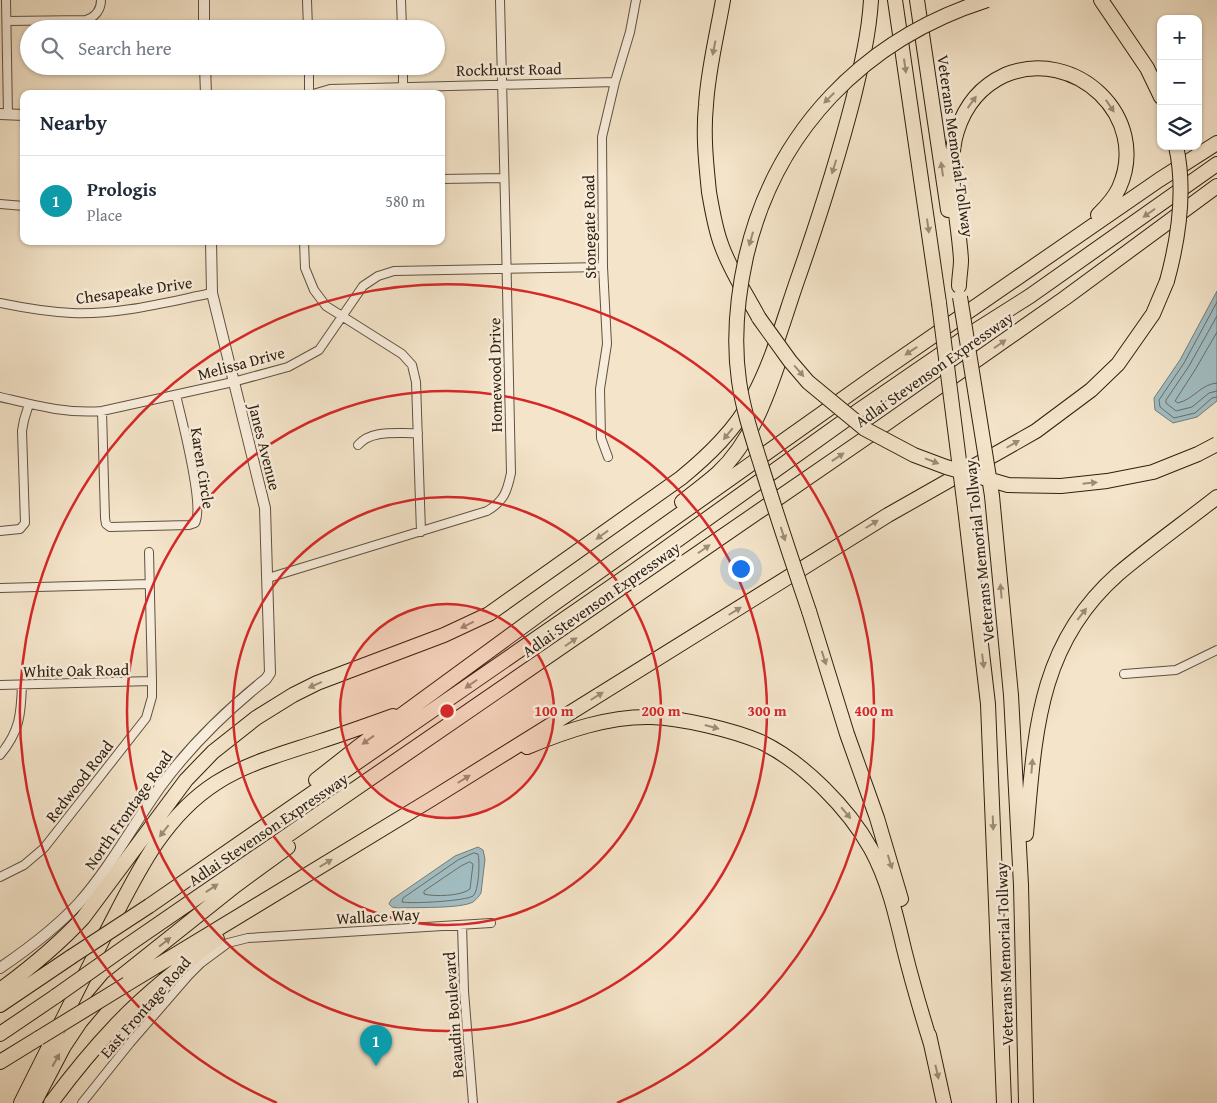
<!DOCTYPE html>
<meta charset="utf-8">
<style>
:root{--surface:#fff;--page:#f2f2f3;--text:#1f2937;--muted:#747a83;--line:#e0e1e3;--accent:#1a73e8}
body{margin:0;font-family:"Gentium Book Plus",serif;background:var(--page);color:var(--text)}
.controls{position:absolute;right:15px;top:15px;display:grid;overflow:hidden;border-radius:10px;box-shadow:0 1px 4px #0004}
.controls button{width:45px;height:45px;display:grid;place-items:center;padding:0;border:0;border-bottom:1px solid var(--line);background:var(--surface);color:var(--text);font:25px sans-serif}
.you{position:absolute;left:740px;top:568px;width:18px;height:18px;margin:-12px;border:4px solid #fff;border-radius:50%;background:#1a73e8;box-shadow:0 0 0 8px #1a73e833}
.badge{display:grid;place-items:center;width:32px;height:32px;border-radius:50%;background:var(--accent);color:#fff;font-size:16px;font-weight:700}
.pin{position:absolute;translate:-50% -41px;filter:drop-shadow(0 1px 2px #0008)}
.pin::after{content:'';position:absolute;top:26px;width:18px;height:15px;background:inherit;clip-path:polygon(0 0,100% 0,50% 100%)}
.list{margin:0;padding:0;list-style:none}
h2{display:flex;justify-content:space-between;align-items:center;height:65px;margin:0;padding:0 20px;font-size:21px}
h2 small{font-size:16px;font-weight:400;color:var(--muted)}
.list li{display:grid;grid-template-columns:32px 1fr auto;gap:15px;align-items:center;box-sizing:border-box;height:90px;padding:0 20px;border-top:1px solid var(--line)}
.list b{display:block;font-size:19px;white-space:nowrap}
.list p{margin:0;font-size:16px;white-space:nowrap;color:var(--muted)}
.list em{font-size:16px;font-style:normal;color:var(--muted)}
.icon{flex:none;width:28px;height:28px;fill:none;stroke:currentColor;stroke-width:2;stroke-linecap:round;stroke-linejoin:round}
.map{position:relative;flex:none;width:1217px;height:1103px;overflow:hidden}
.search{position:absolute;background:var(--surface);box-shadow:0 1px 4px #0004;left:20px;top:20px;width:425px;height:55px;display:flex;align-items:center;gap:12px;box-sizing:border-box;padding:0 18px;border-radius:28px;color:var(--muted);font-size:19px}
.panel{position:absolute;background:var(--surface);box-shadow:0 1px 4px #0004;left:20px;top:90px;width:425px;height:155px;border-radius:10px}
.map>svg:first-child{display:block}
.water{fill:#a1bcc1;stroke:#737e7a}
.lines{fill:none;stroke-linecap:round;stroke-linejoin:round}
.shore{stroke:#686e68;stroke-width:1}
.minor-casing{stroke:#60513e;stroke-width:10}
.tertiary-casing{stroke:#60513e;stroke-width:12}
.motorway-casing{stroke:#2f2010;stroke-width:16}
.minor{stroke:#f8eddc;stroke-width:8}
.tertiary{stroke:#f8eddc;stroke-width:10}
.motorway{stroke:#f4e4c9;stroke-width:14}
.motorway-bridge-casing{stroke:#2f2010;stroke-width:16;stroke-linecap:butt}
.motorway-bridge{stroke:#f4e4c9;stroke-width:14}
.oneway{fill:#9b8c76}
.ring{fill:none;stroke:#d62828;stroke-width:2.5}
.labels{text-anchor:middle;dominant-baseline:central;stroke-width:5;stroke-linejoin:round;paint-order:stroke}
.street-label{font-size:16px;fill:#2f2010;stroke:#f8eddc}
.centre{fill:#d62828;stroke:#f8eddc;stroke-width:2.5}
.ring-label{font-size:15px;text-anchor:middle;font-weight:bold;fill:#d62828;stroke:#f8eddc;stroke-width:5;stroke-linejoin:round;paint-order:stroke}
</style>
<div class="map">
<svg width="1217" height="1103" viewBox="0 0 1217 1103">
<rect width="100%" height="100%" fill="#f4e4c9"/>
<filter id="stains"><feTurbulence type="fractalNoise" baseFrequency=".004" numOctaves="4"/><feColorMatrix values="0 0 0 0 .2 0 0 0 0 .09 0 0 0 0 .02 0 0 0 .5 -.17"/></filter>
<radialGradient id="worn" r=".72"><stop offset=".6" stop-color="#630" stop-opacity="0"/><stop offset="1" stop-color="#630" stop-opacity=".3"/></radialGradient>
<path class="water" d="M 1217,291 L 1217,401 L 1197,417 L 1173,423 L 1155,410 L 1154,398 L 1180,360 Z
M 478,847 L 483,850 L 485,859 L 481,893 C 479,896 477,899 473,902 C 460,909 416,907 398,908 L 392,907 L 389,904 L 391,900 L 455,856 Z"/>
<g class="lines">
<path class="shore" d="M 1217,302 L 1184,363 L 1159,400 L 1160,407 L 1174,418 L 1195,413 L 1212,398 L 1217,397
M 1217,316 L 1189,366 L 1166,400 L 1166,403 L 1176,411 L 1192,407 L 1209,393 L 1217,391
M 1217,332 L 1195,370 L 1175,401 L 1178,403 C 1194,399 1201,384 1217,383
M 474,853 L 478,854 C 480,861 479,891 473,896 C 465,901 412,904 402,902 L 403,898 L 458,860 Z
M 470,862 L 473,864 L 470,889 C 462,896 434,897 424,894 L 424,891 L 461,866 Z"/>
<g class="minor-casing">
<path id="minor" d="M 6,0 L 8,115
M 307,0 L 308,29
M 401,0 L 402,29
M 7,21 L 86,20 C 95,17 101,10 101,0
M 309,66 L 309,94
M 403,66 L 403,87
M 313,94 L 330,89 L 615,82
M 441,179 L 504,178
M 0,204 L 24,206
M 304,241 L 305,268 L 314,290 L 326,306 L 402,354 L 412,365 L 416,382 L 421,532
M 0,303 C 24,308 48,312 72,313 C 119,315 167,302 212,293
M 0,397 C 34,405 66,414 102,411 L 233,382 L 288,367 L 319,350 L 363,286 L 378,276 L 394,271 L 603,267
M 102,411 L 105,518 L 106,524 L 110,527 L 189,525 L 195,523 C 205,506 181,417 176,395
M 358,445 C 372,429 398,434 418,433
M 608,457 L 601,438 L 600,389 L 607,344 L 603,267 L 602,137 L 615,82 L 630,32 L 636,0
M 0,531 L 20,529 L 25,523 L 22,431 L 24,420 L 29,404
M 268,578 L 487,511 C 504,501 507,492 511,473 C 508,315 504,158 500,0
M 0,588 L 150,584
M 1124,674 L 1176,670 L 1217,650
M 0,685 L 152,681
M 0,755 C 20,731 21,714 22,685
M 0,877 L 24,865 L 44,848 L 146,718 L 152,697 L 152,681 L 149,552
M 462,925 L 464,991 L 473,1103
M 82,1103 L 130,1043 L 189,975 L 201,963 L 228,943 L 248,938 L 491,923"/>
</g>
<g class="tertiary-casing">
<path id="tertiary" d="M 204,0 L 204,29
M 205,66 L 206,94
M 0,114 L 24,115
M 0,968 C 28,949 56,928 79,903 C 110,868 133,825 160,787 C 190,746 227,710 266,679 L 270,673 L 265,508 L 212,293 L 211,241"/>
</g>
<g class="motorway-casing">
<path id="motorway" d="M 723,0 C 717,35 708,70 706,105 C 703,134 706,163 709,192 C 712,209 715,228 721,244 C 730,270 746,294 759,318
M 895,0 L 939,303
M 917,0 L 948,210
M 1101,0 L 1147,68 L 1161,97
M 959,286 C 959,278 961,268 961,260 C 959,221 945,168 957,131 C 965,106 981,86 1005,75 C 1075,46 1151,117 1119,188 C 1114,199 1106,207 1098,215
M 992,496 L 1011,695 L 1021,885 L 1026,1103
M 682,502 C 694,492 707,483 718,473 C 751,442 767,397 781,355
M 965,508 L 988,704 L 1004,1103
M 809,611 L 847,734 L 877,818 L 901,899
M 527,747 C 566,731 608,716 651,717 C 682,718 733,730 761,742 C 803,762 849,809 871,849 C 888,880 896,915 904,949 C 912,981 921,1012 931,1044
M 316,780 L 358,747 L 552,605 L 875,376 L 1159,180 L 1217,143
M 1026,834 C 1035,735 1037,645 1118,574 C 1150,547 1184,523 1217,497
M 149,906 L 634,571 L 858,411 L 970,334 L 1030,296 L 1217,164
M 128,945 L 867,437 L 1065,298 L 1217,186
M 127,984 L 430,800 L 888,515 L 1036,431 L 1091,390 L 1118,364 L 1153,314 L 1167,281
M 0,990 C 30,968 58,945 83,918 L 186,780 L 213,752 L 256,718 L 293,695 L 317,683 L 444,635 L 489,614 L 681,478 C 709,455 735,430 753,397 C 772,362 783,322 796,284 C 817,224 837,162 853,100 C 861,67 869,34 871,0
M 0,1005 L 71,957
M 0,1034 L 56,996
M 929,1035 L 944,1103
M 0,1062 L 39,1038
M 21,1103 C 49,1048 76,992 104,937 C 134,880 160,819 216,783 C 247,763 282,754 318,742 C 343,734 368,725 393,716
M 34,1103 L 64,1046 L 80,1022 L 113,983 L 236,885 L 288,847
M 51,1103 C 71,1076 92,1050 115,1026 C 145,994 181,966 217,939"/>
</g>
<use href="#minor" class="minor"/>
<use href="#tertiary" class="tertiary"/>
<use href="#motorway" class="motorway"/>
<g class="motorway-bridge-casing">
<path id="motorway-bridge" d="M 1167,281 C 1179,237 1186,191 1176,146
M 960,297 L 992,496
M 939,303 L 965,508
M 759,318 L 790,361 L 808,382 L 865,429 L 914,455 L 946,467 L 1008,485 L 1061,486 L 1107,481 L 1153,472 L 1198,454 L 1217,444
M 809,611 C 793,564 777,516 762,468 C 753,439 743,410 739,381 C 733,339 737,298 746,257 C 775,131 864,39 987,0
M 71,957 L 149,906
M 56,996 L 128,945
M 39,1038 L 127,984"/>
</g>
<use href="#motorway-bridge" class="motorway-bridge"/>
</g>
<defs><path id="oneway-solid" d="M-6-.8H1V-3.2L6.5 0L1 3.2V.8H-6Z" transform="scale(1.25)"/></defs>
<g class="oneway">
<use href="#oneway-solid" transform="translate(714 48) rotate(101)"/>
<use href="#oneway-solid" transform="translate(905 66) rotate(82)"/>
<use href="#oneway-solid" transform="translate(829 98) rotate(135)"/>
<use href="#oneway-solid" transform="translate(972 102) rotate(-54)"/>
<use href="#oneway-solid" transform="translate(1110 106) rotate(56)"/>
<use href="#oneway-solid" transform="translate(834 167) rotate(107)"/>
<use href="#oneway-solid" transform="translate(942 169) rotate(-98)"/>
<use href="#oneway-solid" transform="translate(1149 213) rotate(145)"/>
<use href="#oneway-solid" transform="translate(928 226) rotate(82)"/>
<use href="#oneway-solid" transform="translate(751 239) rotate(106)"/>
<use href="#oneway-solid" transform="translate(1000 344) rotate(-35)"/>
<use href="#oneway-solid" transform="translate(911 351) rotate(146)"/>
<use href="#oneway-solid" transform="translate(799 371) rotate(49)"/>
<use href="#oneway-solid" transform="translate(728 434) rotate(129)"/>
<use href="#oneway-solid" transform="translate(1013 444) rotate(-30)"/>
<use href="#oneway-solid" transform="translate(838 457) rotate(-34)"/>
<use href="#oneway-solid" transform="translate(932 461) rotate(21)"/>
<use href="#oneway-solid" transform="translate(1090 483) rotate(-6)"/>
<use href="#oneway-solid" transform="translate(872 524) rotate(-32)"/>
<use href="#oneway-solid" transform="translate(783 534) rotate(72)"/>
<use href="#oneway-solid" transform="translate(602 535) rotate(144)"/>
<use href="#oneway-solid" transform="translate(704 549) rotate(-35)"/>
<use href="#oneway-solid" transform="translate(1001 591) rotate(-95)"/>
<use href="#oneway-solid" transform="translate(735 611) rotate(-32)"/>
<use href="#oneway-solid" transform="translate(1082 614) rotate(-52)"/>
<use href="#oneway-solid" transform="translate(467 625) rotate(154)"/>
<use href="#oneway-solid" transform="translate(571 642) rotate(-35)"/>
<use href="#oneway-solid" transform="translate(824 658) rotate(72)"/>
<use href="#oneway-solid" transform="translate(983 661) rotate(83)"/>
<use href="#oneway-solid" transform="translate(471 684) rotate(145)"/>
<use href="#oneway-solid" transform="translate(315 685) rotate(156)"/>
<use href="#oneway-solid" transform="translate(597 696) rotate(-32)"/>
<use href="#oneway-solid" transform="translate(712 727) rotate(15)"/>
<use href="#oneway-solid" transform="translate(368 740) rotate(144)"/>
<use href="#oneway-solid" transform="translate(1032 766) rotate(-85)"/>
<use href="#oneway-solid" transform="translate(464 779) rotate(-32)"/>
<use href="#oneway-solid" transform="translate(846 813) rotate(50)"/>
<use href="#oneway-solid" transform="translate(993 823) rotate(88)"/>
<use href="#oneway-solid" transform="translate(164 831) rotate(128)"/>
<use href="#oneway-solid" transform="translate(890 862) rotate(73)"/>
<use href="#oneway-solid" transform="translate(326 863) rotate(-31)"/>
<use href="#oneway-solid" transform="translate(212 888) rotate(-34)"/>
<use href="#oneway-solid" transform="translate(165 942) rotate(-38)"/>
<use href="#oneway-solid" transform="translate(56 1060) rotate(-61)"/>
<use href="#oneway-solid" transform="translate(937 1072) rotate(77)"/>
</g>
<circle cx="447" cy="711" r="107" fill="#d62828" fill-opacity=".12"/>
<g class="ring">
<circle cx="447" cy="711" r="107"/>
<circle cx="447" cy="711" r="214"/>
<circle cx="447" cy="711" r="320"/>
<path d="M277 1103A427 427 0 1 1 617 1103"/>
</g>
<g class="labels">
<g class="street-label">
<text transform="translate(509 69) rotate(-1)">Rockhurst Road</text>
<text transform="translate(956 146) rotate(82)">Veterans Memorial Tollway</text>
<text transform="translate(589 227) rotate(-91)">Stonegate Road</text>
<text transform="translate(134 290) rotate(-8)">Chesapeake Drive</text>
<text transform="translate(241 363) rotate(-15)">Melissa Drive</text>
<text transform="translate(934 369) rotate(-35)">Adlai Stevenson Expressway</text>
<text transform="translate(495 375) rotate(-91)">Homewood Drive</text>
<text transform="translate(265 447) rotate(76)">Janes Avenue</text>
<text transform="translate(203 468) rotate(81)">Karen Circle</text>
<text transform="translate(979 551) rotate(-96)">Veterans Memorial Tollway</text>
<text transform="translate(601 599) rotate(-35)">Adlai Stevenson Expressway</text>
<text transform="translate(76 670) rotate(-1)">White Oak Road</text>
<text transform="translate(79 781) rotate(-52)">Redwood Road</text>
<text transform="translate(128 810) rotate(-55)">North Frontage Road</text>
<text transform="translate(268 829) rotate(-34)">Adlai Stevenson Expressway</text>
<text transform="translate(378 916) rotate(-3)">Wallace Way</text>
<text transform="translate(1004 954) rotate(-92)">Veterans Memorial Tollway</text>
<text transform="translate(145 1007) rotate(-49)">East Frontage Road</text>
<text transform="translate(453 1015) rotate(-94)">Beaudin Boulevard</text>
</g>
</g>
<circle cx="447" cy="711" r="8" class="centre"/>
<g class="ring-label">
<text x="554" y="716">100 m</text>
<text x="661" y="716">200 m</text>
<text x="767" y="716">300 m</text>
<text x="874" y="716">400 m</text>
</g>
<rect width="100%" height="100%" filter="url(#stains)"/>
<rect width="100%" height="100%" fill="url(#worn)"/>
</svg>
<div class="controls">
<button>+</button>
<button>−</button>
<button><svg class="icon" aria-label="layers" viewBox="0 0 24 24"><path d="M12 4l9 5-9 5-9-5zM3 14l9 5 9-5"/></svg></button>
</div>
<div class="you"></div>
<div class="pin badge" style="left:376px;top:1066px;background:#0f9aa8">1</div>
<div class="search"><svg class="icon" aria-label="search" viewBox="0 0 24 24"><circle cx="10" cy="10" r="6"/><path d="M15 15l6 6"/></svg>Search here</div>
<section class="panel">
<h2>Nearby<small></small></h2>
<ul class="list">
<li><span class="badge" style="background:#0f9aa8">1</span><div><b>Prologis</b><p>Place</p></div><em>580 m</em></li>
</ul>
</section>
</div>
